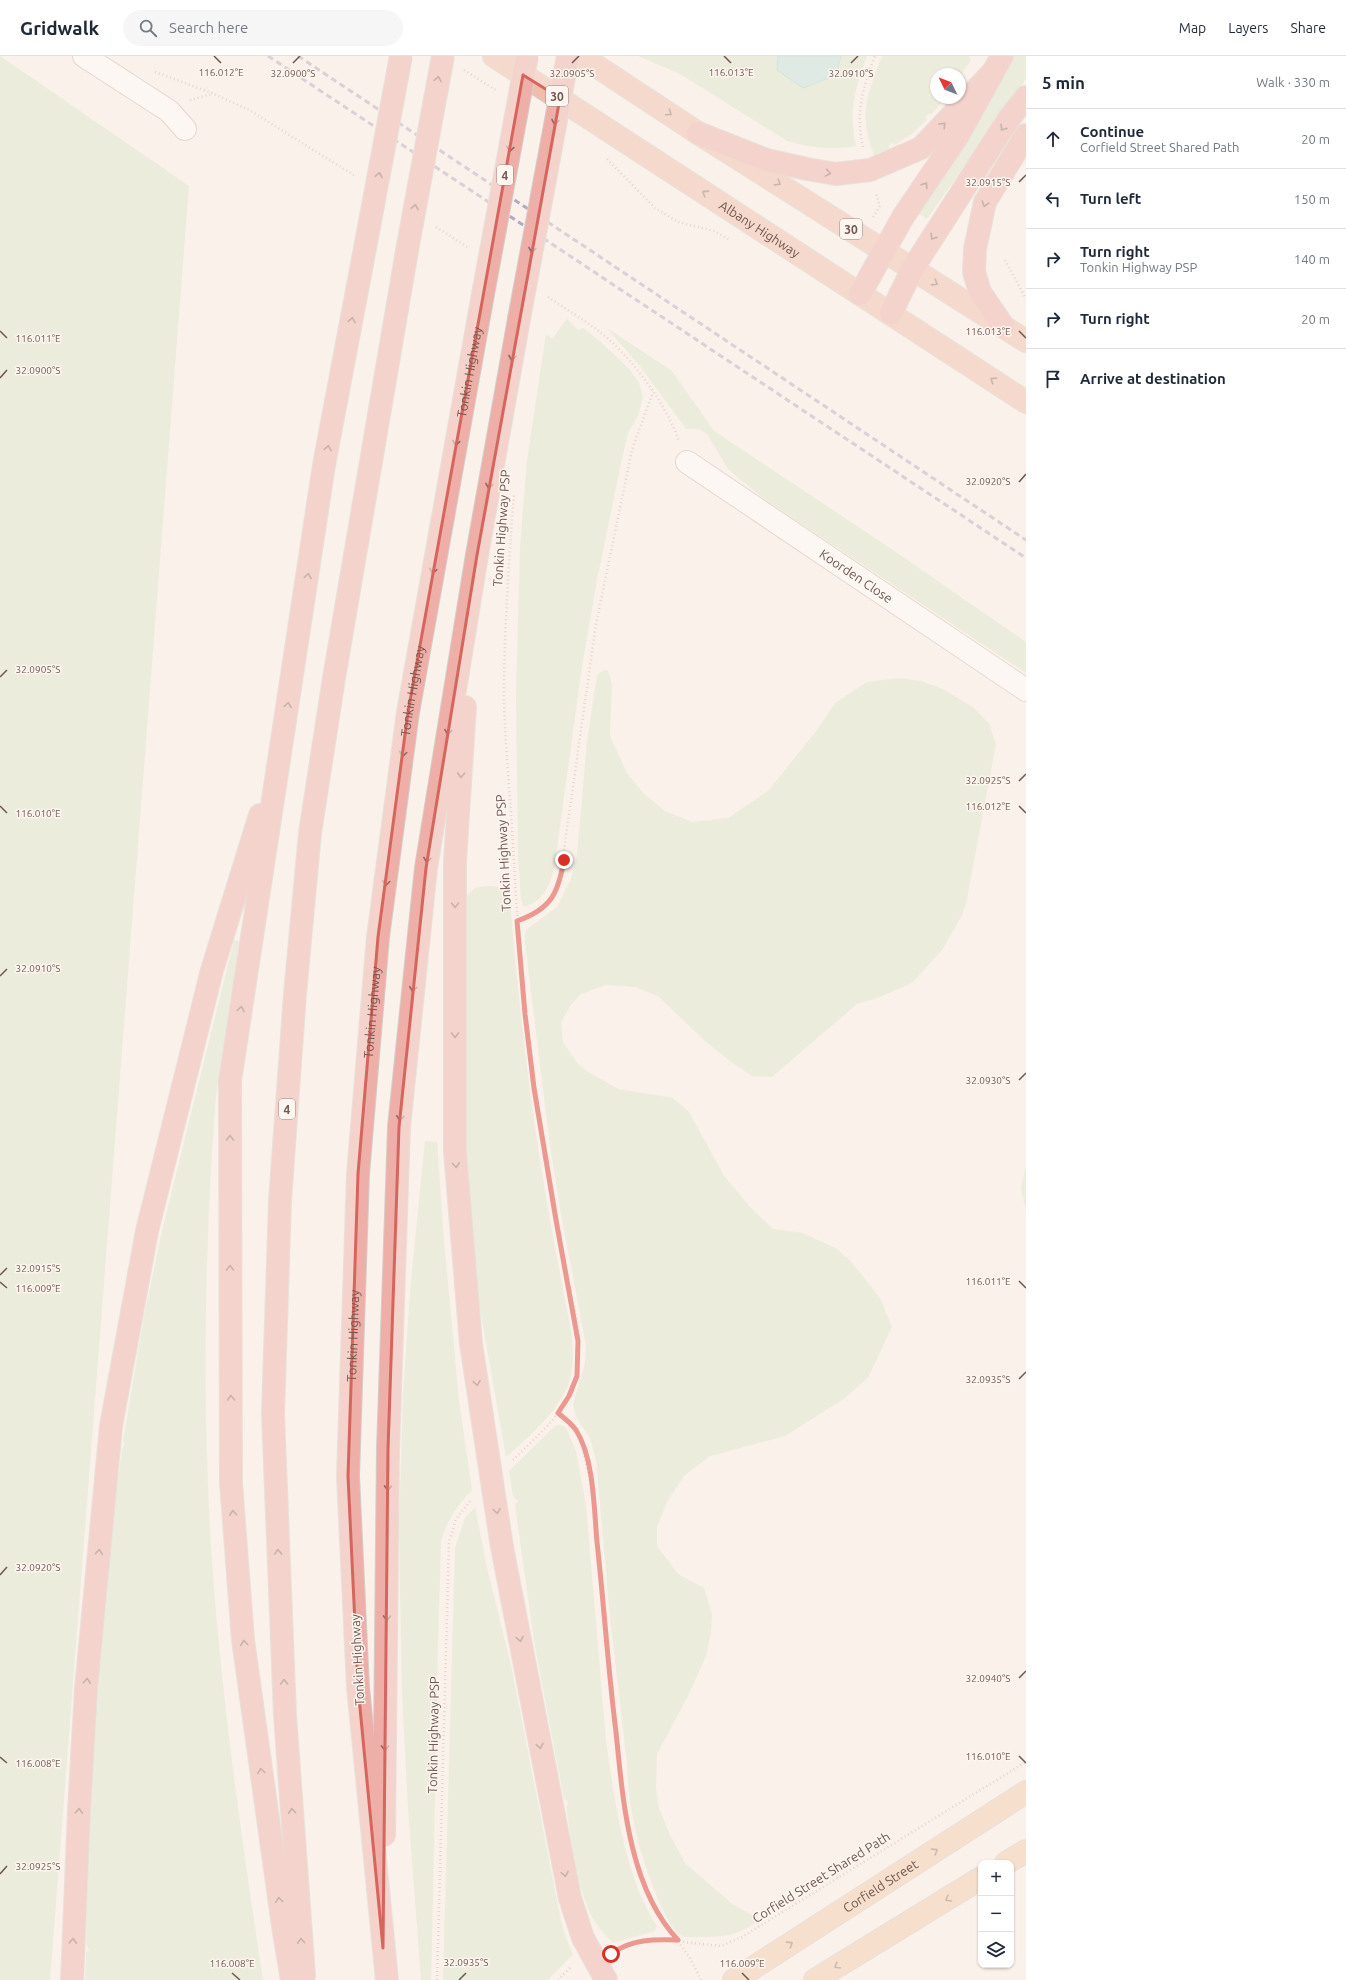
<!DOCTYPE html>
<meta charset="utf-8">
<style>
:root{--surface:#fff;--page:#f6f6f7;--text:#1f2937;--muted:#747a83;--line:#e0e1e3}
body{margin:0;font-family:Ubuntu,sans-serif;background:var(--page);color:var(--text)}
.controls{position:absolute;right:12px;bottom:12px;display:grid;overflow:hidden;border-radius:8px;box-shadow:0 1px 3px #0004}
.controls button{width:36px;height:36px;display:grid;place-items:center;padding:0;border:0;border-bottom:1px solid var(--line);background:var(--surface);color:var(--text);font:20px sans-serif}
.compass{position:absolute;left:930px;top:12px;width:36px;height:36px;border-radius:50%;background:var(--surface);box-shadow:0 1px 3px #0004;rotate:313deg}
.stop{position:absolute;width:12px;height:12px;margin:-9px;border:3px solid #d93025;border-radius:50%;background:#fff}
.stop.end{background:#d93025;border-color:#fff;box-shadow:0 1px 4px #0008}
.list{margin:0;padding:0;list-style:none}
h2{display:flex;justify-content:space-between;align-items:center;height:52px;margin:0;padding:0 16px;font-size:17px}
h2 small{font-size:13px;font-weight:400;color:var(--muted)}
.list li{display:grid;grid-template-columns:26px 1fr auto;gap:12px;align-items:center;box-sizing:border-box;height:60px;padding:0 16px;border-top:1px solid var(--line)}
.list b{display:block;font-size:15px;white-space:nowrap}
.list p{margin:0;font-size:13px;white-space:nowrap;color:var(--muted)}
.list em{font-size:13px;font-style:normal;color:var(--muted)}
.icon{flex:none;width:22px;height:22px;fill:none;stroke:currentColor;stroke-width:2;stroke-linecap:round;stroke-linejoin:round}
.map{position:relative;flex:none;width:1026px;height:1924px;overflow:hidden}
header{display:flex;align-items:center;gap:24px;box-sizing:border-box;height:56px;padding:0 20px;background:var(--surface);border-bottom:1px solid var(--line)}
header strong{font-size:19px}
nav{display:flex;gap:22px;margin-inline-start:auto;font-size:14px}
.search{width:280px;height:36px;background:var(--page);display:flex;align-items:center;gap:10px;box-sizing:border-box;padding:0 14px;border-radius:22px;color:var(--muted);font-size:15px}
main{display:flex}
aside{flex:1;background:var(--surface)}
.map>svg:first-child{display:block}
.green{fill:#dae7ca}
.water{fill:#c0e2e1;stroke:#a8d3d2}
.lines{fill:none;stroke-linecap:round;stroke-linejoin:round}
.minor-casing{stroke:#ccb9b1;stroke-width:24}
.primary-casing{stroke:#d5cdca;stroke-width:24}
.trunk-casing{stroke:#d5cdca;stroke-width:24}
.motorway-casing{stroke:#d5cdca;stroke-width:24}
.path{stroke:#d2b1a8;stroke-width:2.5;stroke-dasharray:1 3;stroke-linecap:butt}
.minor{stroke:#fff;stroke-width:22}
.primary{stroke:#f1cbaa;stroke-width:22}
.trunk{stroke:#efbda9;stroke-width:22}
.motorway{stroke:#edafa8;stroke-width:22}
.rail{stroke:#b3a9c4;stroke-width:3;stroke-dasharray:6 4;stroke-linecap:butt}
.motorway-bridge-casing{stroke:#d5cdca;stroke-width:24;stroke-linecap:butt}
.motorway-bridge{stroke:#edafa8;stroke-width:22}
.oneway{stroke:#8b6962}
.oneway2{stroke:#917066}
.oneway3{stroke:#987a6b}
.route{stroke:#d93025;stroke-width:5}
.marked{fill:none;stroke:#d6655e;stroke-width:3;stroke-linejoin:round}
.ticks{fill:none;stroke:#725750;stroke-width:1.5}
.labels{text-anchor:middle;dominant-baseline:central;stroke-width:3;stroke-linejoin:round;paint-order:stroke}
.shield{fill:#fdf6f0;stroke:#9c8780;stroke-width:1}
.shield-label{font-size:12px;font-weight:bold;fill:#725750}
.street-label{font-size:13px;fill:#725750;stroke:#fdf6f0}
.ticks-label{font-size:10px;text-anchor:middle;fill:#725750;stroke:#fdf6f0;stroke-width:3;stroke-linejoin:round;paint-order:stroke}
</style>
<header>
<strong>Gridwalk</strong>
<div class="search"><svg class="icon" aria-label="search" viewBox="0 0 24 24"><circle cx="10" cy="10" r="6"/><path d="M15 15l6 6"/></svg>Search here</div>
<nav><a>Map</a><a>Layers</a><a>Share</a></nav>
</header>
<main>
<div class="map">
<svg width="1026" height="1924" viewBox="0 0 1026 1924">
<rect width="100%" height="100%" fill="#faf1ea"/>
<path class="green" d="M 0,0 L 189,130 L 50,1924 L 0,1924 Z
M 638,0 L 867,0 C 855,32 848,56 856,90 C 832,94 811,92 787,85 L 680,18 Z
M 882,0 L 969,0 L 971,4 L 960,20 L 960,18 L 936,18 L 936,42 L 945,42 L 932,58 L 928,58 L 926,61 L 927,64 L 912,78 L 895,89 L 892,87 L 889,90 L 889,93 L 874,99 C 858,57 867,40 882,0 Z
M 1014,0 L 1026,0 L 1026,23 L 927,163 L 918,157 Z
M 567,263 L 578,274 L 583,272 L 602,287 L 630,314 L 639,327 L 643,341 L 638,360 L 628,377 L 621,407 L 597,524 L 582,610 L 554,814 C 549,831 543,845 524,851 L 521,844 L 518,798 L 517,718 L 516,641 L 520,492 L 527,404 L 546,278 L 552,283 Z
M 607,272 L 672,315 L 714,375 L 887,490 L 1026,586 L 1026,617 L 764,443 L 728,413 L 707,378 C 701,373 695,372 686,373 L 684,370 L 642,313 Z
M 604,614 L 608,615 L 612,628 L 610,680 L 627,717 L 644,738 L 665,755 L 692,766 L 728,762 L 769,734 L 817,674 L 835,647 L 867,626 L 899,622 L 921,625 L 943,633 L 974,652 L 989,668 L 996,688 L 966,848 L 962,859 L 942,894 L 912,927 L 877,942 L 857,948 L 772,1021 L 752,1020 L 731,1006 L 705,985 L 658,940 L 635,931 L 606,929 L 581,938 L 570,950 L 561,967 L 563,986 L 578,1008 L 585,1014 L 618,1033 L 673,1042 L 689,1056 L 724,1120 L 750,1151 L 773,1173 L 803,1177 L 835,1192 L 849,1203 L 880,1242 L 892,1271 L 868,1322 L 842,1344 L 785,1380 L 710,1400 L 684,1420 L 667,1446 L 657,1471 L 657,1490 L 678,1518 L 704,1532 L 712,1558 L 711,1577 L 706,1600 L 688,1640 L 657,1698 L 656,1732 L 659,1752 L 670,1779 L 685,1807 L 731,1847 L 760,1864 C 737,1879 728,1881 700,1881 C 695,1881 687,1882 682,1880 C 674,1876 669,1865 665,1858 C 643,1814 628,1757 627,1708 L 610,1562 L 596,1404 L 590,1382 L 576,1361 L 573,1348 L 585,1307 L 586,1289 L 561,1159 L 549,1082 L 525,887 L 525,878 L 527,873 L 557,851 L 571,823 L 577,799 L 587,686 L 597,619 Z
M 484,830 C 495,830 507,830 510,842 C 517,936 528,1030 543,1123 C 549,1160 556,1197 563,1233 C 568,1263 577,1289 571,1319 C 565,1350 529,1381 506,1401 L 476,1230 L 466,1118 L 462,959 L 464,842 L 475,832 Z
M 234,884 L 239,885 C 235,914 233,944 228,973 C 224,999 217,1025 215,1051 C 204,1203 202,1356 212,1507 C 222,1647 242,1786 263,1924 L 85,1924 L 86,1896 L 89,1894 L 86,1887 L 92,1683 L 110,1482 L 122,1393 L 125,1388 L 123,1385 L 144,1260 L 162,1175 Z
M 425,1085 L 437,1086 L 444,1184 L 459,1345 L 472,1434 C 457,1450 447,1464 441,1485 C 436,1631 435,1778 431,1924 L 421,1924 L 408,1752 L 402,1638 L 399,1475 L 403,1339 L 410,1236 Z
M 1026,1111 L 1026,1155 L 1021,1132 Z
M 561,1369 L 566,1372 L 576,1395 L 586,1449 L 606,1685 C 614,1741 625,1823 657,1870 L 655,1875 L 613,1887 C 606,1880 596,1869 592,1861 C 576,1828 572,1786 566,1751 L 568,1748 L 568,1745 L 564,1743 L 535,1591 L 515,1449 L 518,1445 L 513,1440 L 509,1415 L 555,1370 Z
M 475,1451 L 487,1512 L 511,1609 L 561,1865 L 566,1882 L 573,1898 L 548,1924 L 443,1924 L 455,1492 L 465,1462 Z"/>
<path class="water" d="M 778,0 L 841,0 L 836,19 L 803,32 L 777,14 Z"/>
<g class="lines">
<g class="minor-casing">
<g id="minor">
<path d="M 84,0 L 169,55 L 185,73"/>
<path id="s1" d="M 687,406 L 1026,634"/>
</g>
</g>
<g class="primary-casing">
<g id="primary">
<path d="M 1006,1807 L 1026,1795"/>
<path id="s2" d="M 734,1924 L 1026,1736"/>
<path d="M 815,1924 L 981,1822"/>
</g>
</g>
<g class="trunk-casing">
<g id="trunk">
<path id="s3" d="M 494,0 L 1026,346"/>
<path d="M 581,0 L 698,77 L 1026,285"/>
</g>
</g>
<g class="motorway-casing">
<g id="motorway">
<path d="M 698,77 L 767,104 L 807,113 L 836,118 L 870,114 L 921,92 L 993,16"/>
<path d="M 860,238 L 903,161 L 959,78 L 1002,0"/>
<path d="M 891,257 L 913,212 L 1008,64 L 1026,41"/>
<path d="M 1003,270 L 980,236 L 974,216 L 975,193 L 985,146 L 1026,79"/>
<path d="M 465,651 L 455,805 L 455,1096 L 471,1288 L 502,1491 L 570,1842 L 583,1882 L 606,1924"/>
<path d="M 384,1779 L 388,1393 L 399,1071 L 426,812 L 477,499 L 519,263"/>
<path d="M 304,1919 L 285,1659 L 273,1358 L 280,1145 L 295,938 L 310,777 L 334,622 L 408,189"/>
<path d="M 72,1924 L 79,1755 L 86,1633 L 111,1370 L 147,1175 L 212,914 L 260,759"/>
<path d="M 292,1924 L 284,1877 L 243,1584 L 231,1427 L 230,1025 L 324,409 L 369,171"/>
<path id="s4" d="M 387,1924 L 358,1631 L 348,1420 L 358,1118 L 378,881 L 408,656 L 483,238"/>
</g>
</g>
<path class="path" d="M 464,14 L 497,35
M 155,16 L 212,37 L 251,55 L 355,120
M 190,44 L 212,38
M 863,91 C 855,56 863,32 875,0
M 607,103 L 655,152 L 678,166 L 714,175 L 730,184
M 873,161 L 880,150 L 876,137
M 436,171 L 467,191
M 1005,204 L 1026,243
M 548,241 C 564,252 581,262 596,273 C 629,297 666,347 679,385
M 517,865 C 537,858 550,849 559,829 L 596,568 L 632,394 L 653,336
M 558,1357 L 575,1374 L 581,1385 L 591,1429 L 614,1660 L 621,1728 L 633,1789 L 640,1816 L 658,1858 L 690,1902 L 701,1924
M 513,1404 C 539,1378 573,1351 578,1312 C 583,1273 569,1232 561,1194 C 551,1140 541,1085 534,1031 C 522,945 517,859 512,772 C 509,729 505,685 504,642 C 504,574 509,506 514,438
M 617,1894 L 641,1885 L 656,1883 L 721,1890 L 742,1881 L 1026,1706
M 437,1924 L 449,1486 L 456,1463 L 470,1445
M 558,1924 L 571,1911"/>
<use href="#minor" class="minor"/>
<use href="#primary" class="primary"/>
<use href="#trunk" class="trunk"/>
<use href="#motorway" class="motorway"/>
<path class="rail" d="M 268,0 L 1026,502
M 298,0 L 1026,484"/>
<g class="motorway-bridge-casing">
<path id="motorway-bridge" d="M 369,171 L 401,0
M 408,189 L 443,0
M 483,238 L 527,0
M 519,263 L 568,0"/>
</g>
<use href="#motorway-bridge" class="motorway-bridge"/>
</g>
<defs><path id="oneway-chevron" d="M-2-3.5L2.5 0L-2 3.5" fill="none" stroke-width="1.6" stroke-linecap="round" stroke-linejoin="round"/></defs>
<g class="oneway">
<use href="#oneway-chevron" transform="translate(438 23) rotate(-80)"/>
<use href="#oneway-chevron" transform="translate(555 66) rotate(100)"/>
<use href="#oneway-chevron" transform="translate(943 69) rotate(-47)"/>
<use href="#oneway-chevron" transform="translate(1003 72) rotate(123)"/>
<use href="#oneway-chevron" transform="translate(510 93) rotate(100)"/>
<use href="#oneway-chevron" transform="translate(828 117) rotate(10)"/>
<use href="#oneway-chevron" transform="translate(379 119) rotate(-79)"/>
<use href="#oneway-chevron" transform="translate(925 129) rotate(-56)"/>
<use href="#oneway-chevron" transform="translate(985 148) rotate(108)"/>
<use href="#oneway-chevron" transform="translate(415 151) rotate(-80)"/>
<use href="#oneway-chevron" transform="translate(933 181) rotate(123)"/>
<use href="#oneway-chevron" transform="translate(532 194) rotate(100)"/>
<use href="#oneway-chevron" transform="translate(352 264) rotate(-79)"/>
<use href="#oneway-chevron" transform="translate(512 302) rotate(100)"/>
<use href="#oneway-chevron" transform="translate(456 387) rotate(100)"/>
<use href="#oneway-chevron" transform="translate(328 392) rotate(-79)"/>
<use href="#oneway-chevron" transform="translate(489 430) rotate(100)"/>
<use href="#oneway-chevron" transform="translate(433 515) rotate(100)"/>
<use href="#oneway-chevron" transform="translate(308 520) rotate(-81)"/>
<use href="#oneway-chevron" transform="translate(288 649) rotate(-81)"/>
<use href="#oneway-chevron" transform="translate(448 676) rotate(99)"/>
<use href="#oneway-chevron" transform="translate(403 698) rotate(98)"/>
<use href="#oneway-chevron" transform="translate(461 719) rotate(93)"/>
<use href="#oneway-chevron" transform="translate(427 804) rotate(99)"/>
<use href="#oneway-chevron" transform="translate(386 827) rotate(98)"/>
<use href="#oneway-chevron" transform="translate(455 849) rotate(90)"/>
<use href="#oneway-chevron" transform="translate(413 933) rotate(96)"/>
<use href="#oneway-chevron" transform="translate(241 953) rotate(-81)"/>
<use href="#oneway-chevron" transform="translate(455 979) rotate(90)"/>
<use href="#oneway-chevron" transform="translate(400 1062) rotate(96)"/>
<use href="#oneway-chevron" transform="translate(230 1082) rotate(-90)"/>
<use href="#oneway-chevron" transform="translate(456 1109) rotate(85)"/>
<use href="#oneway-chevron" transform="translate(230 1212) rotate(-90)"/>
<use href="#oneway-chevron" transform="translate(477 1327) rotate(81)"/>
<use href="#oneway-chevron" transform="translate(231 1342) rotate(-91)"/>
<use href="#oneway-chevron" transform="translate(388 1432) rotate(91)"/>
<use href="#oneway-chevron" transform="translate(497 1455) rotate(81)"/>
<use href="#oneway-chevron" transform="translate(233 1457) rotate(-95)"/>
<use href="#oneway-chevron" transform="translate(99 1496) rotate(-85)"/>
<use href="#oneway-chevron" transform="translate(278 1496) rotate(-92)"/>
<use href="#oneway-chevron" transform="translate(387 1562) rotate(91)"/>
<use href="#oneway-chevron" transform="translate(520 1583) rotate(79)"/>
<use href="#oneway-chevron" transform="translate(244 1587) rotate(-97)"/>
<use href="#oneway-chevron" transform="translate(87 1625) rotate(-85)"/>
<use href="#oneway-chevron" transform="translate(284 1626) rotate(-92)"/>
<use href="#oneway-chevron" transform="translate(540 1690) rotate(79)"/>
<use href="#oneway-chevron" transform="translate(385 1692) rotate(91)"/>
<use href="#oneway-chevron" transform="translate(261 1715) rotate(-98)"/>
<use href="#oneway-chevron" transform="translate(79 1755) rotate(-87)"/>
<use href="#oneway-chevron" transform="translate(292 1755) rotate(-94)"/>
<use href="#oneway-chevron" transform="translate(565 1818) rotate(79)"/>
<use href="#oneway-chevron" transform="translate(279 1844) rotate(-98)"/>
<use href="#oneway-chevron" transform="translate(73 1885) rotate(-87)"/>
<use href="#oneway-chevron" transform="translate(301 1885) rotate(-94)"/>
</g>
<g class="oneway2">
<use href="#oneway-chevron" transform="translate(669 57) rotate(34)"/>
<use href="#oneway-chevron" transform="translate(778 127) rotate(32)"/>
<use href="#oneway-chevron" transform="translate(705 137) rotate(-147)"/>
<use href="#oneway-chevron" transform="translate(935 227) rotate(32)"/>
<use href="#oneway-chevron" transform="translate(993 324) rotate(-147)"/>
</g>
<g class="oneway3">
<use href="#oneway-chevron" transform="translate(935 1795) rotate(-33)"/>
<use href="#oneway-chevron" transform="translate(948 1843) rotate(149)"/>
<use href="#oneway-chevron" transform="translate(790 1888) rotate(-33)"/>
<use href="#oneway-chevron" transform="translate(837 1910) rotate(149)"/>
</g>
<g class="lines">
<path class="route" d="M 564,804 C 558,838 551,853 517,865 L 525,958 L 534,1032 L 556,1164 L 578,1285 L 577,1320 L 569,1340 L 558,1357 C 564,1362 571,1367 576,1374 C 594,1402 594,1453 597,1486 C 604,1549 608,1613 616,1676 C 623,1745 629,1832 678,1884 C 655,1883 631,1883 611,1898"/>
</g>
<path d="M0 0H1026V1924H0ZM 523,19 L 560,42 L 477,499 L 426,812 L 399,1071 L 388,1393 L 383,1892 L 358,1631 L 348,1420 L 358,1118 L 378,881 L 408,656 Z" fill="#faf1ea" fill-opacity=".55" fill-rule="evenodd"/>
<path class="marked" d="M 523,19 L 560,42 L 477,499 L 426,812 L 399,1071 L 388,1393 L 383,1892 L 358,1631 L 348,1420 L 358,1118 L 378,881 L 408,656 Z"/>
<path class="ticks" d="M 214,0 L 221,7M 724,0 L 731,7M 293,7 L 300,0M 572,7 L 579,0M 851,7 L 858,0M 1019,126 L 1026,119M 0,275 L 7,282M 1019,275 L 1026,282M 0,322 L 7,314M 1019,426 L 1026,418M 0,621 L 7,614M 1019,725 L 1026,718M 0,750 L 7,757M 1019,750 L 1026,757M 0,920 L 7,913M 1019,1024 L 1026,1017M 0,1219 L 7,1212M 1019,1225 L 1026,1232M 0,1226 L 7,1232M 1019,1323 L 1026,1316M 0,1519 L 7,1511M 1019,1622 L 1026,1615M 1019,1700 L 1026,1707M 0,1701 L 7,1707M 0,1818 L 7,1810M 232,1917 L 240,1924M 742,1917 L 749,1924M 459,1924 L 466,1917"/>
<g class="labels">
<g class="shield">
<rect x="546" y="30" width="22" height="20" rx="3"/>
<rect x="497" y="109" width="16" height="20" rx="3"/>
<rect x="840" y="163" width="22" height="20" rx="3"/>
<rect x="279" y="1043" width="16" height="20" rx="3"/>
</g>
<g class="shield-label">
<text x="557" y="40">30</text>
<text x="505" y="119">4</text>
<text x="851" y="173">30</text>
<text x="287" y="1053">4</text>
</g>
<g class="street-label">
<text stroke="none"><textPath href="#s3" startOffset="317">Albany Highway</textPath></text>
<text stroke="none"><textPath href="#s4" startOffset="1618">Tonkin Highway</textPath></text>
<text transform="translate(501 472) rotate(-86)">Tonkin Highway PSP</text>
<text stroke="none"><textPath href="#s1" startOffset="204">Koorden Close</textPath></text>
<text stroke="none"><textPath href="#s4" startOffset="1294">Tonkin Highway</textPath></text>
<text transform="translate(503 797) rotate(-93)">Tonkin Highway PSP</text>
<text stroke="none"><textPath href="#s4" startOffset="970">Tonkin Highway</textPath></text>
<text stroke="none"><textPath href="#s4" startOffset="646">Tonkin Highway</textPath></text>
<text transform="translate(357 1604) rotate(-93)">Tonkin Highway</text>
<text transform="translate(433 1679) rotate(-89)">Tonkin Highway PSP</text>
<text transform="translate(821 1821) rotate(-32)">Corfield Street Shared Path</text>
<text stroke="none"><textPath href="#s2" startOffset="174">Corfield Street</textPath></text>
</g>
</g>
<g class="ticks-label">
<text x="221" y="20">116.012°E</text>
<text x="731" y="20">116.013°E</text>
<text x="293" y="21">32.0900°S</text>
<text x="572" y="21">32.0905°S</text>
<text x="851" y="21">32.0910°S</text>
<text x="988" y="130">32.0915°S</text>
<text x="988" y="279">116.013°E</text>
<text x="38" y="286">116.011°E</text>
<text x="38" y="318">32.0900°S</text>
<text x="988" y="429">32.0920°S</text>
<text x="38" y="617">32.0905°S</text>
<text x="988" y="728">32.0925°S</text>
<text x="988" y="754">116.012°E</text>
<text x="38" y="761">116.010°E</text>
<text x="38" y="916">32.0910°S</text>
<text x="988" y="1028">32.0930°S</text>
<text x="38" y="1216">32.0915°S</text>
<text x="988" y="1229">116.011°E</text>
<text x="38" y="1236">116.009°E</text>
<text x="988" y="1327">32.0935°S</text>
<text x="38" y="1515">32.0920°S</text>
<text x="988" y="1626">32.0940°S</text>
<text x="988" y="1704">116.010°E</text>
<text x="38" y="1711">116.008°E</text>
<text x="38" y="1814">32.0925°S</text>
<text x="466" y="1910">32.0935°S</text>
<text x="232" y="1911">116.008°E</text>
<text x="742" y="1911">116.009°E</text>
</g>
</svg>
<div class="controls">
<button>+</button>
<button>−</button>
<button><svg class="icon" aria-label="layers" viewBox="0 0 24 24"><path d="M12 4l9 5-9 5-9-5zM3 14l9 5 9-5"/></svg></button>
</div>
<svg class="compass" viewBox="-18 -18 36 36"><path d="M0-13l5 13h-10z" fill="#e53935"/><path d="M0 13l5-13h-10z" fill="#747a83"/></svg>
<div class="stop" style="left:611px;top:1898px"></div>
<div class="stop end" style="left:564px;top:804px"></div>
</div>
<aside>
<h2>5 min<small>Walk · 330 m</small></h2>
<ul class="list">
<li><svg class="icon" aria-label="ahead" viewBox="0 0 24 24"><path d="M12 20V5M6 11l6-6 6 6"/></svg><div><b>Continue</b><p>Corfield Street Shared Path</p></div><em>20 m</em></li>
<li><svg class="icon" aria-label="left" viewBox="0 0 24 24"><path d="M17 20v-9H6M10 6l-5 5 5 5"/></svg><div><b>Turn left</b></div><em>150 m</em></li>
<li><svg class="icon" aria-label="right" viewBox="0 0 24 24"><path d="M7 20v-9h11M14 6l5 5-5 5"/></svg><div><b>Turn right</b><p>Tonkin Highway PSP</p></div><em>140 m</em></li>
<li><svg class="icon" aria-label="right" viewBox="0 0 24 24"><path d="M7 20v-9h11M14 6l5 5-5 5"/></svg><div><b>Turn right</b></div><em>20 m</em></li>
<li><svg class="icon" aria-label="arrive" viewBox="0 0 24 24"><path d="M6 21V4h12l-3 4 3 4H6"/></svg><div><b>Arrive at destination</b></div></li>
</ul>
</aside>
</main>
